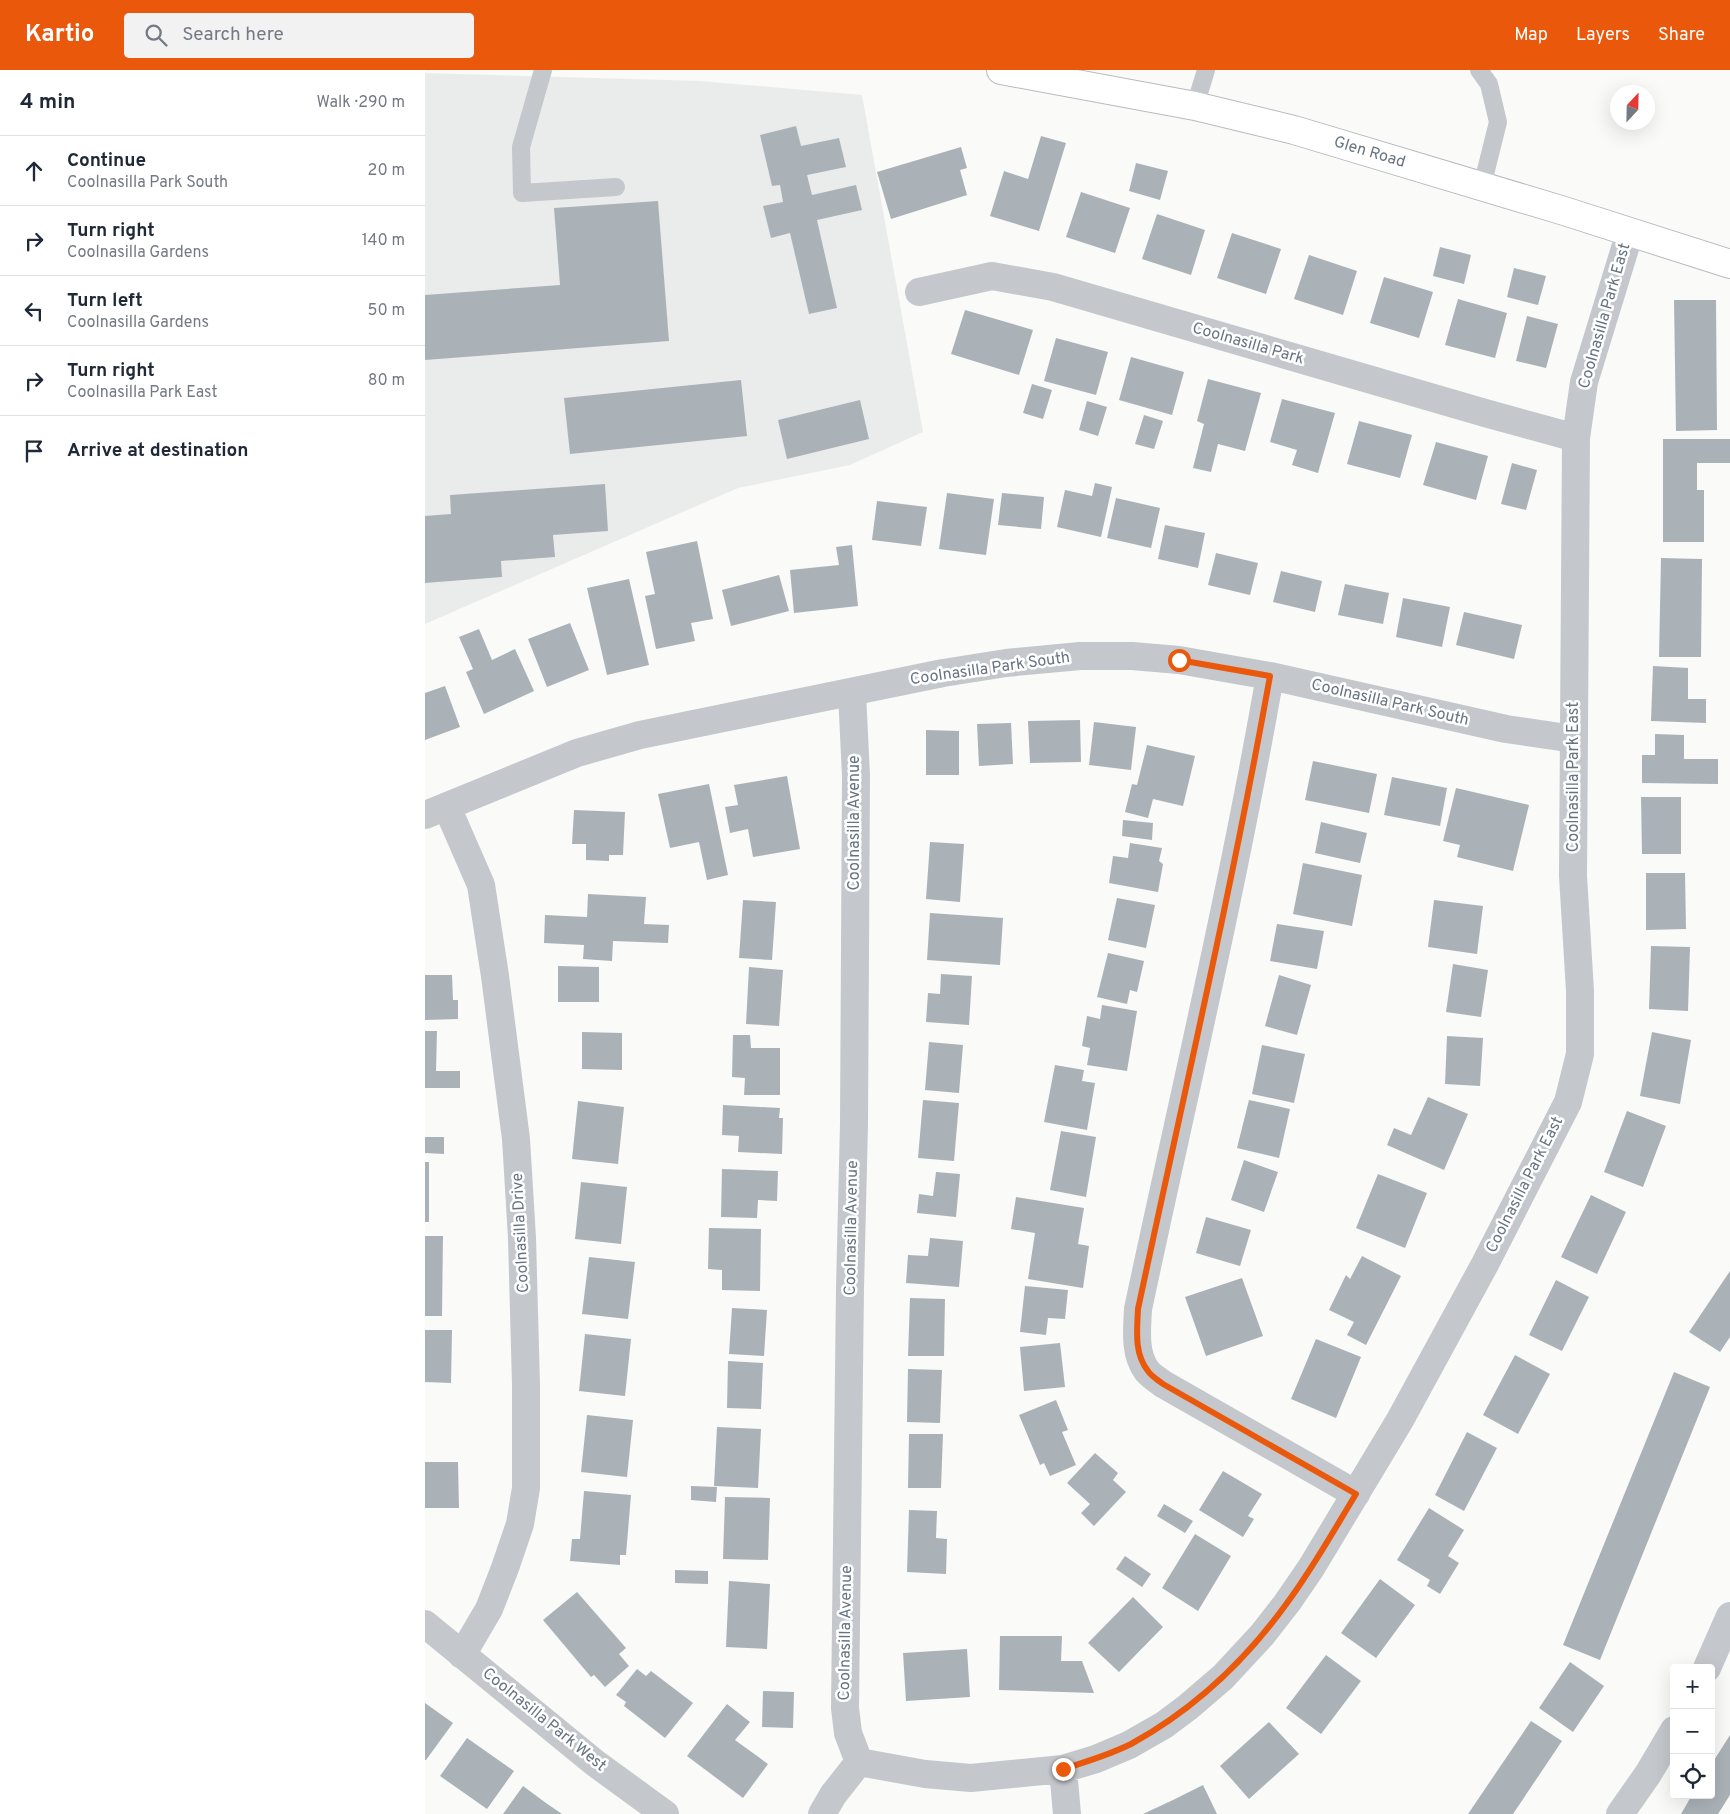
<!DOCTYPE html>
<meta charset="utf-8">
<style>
:root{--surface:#fff;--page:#f2f2f3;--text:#1f2937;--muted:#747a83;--line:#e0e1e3;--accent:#ea580c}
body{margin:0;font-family:Overpass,sans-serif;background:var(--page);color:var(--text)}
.controls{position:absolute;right:15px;bottom:15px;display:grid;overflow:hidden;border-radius:5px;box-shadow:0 5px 20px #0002}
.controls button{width:45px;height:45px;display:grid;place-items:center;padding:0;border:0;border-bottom:1px solid var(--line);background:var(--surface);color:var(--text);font:25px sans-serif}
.compass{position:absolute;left:1185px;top:15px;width:45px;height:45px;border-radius:50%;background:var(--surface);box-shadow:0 5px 20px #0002;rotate:22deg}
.stop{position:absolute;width:15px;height:15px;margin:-11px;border:4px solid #ea580c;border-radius:50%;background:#fff}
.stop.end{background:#ea580c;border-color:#fff;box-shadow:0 1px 5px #0008}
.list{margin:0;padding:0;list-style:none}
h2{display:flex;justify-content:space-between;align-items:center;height:65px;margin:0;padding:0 20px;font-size:21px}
h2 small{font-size:16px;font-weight:400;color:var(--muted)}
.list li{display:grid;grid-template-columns:32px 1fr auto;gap:15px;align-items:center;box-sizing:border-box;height:70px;padding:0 20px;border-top:1px solid var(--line)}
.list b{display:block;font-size:19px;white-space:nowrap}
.list p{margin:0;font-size:16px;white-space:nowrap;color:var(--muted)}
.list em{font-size:16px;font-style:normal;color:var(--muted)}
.icon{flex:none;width:28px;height:28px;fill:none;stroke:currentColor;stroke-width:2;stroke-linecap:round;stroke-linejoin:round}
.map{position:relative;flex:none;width:1305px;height:1744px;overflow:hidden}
header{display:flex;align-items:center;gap:30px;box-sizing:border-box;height:70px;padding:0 25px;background:var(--accent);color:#fff}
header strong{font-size:24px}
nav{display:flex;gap:28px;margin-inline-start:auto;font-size:18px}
.search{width:350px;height:45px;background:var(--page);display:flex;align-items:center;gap:12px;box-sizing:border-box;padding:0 18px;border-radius:5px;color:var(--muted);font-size:19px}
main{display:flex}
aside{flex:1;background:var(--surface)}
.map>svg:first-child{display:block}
.built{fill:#eaeceb}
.building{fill:#aab2b8}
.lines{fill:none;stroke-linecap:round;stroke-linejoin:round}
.primary-casing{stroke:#b7bbbf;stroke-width:30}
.service{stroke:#c4c7cb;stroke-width:18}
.minor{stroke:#c4c7cb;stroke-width:28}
.primary{stroke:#fff;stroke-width:28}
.route{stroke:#ea580c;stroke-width:6}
.labels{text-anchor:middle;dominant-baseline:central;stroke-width:5;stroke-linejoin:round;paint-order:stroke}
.street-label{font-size:16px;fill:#667481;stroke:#fff}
</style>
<header>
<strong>Kartio</strong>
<div class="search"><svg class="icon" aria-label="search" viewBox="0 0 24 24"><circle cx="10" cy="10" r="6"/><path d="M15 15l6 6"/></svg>Search here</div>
<nav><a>Map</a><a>Layers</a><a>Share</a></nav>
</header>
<main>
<aside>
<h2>4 min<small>Walk · 290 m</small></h2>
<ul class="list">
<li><svg class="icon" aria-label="ahead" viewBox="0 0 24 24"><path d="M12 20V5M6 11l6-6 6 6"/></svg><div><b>Continue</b><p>Coolnasilla Park South</p></div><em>20 m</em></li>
<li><svg class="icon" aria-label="right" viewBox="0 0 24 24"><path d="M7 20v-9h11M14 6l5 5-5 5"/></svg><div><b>Turn right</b><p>Coolnasilla Gardens</p></div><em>140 m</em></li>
<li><svg class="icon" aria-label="left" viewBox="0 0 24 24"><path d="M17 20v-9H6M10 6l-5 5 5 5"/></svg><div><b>Turn left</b><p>Coolnasilla Gardens</p></div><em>50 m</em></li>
<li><svg class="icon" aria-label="right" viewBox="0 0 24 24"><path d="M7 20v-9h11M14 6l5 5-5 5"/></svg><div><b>Turn right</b><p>Coolnasilla Park East</p></div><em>80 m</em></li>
<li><svg class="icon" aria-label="arrive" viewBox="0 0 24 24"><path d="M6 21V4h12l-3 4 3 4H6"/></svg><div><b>Arrive at destination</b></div></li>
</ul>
</aside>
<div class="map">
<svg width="1305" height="1744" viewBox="0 0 1305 1744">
<rect width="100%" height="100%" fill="#fafaf8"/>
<path class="built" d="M 0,3 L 275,11 L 437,25 L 498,362 L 425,395 L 313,418 L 0,554 Z"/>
<path class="building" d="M 371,56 L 376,76 L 414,68 L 421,97 L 382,105 L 387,125 L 431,115 L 437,140 L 392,150 L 412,238 L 384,244 L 365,163 L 346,168 L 338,136 L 358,132 L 355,115 L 347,116 L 335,65 Z
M 616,66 L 641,73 L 614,161 L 565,146 L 579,101 L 603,109 Z
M 536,77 L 542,98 L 535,100 L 542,125 L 466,149 L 452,102 Z
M 711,93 L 743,101 L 735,130 L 704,121 Z
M 656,122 L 705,138 L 690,183 L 641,167 Z
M 233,131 L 244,271 L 0,290 L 0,225 L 135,215 L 129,138 Z
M 732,144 L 780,160 L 766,205 L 717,189 Z
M 807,163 L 856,179 L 841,224 L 792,208 Z
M 1015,177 L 1046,185 L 1039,214 L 1008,206 Z
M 884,185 L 932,201 L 918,245 L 869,229 Z
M 1089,198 L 1121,206 L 1113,235 L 1082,227 Z
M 959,207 L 1008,222 L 994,268 L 945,253 Z
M 1033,229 L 1082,243 L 1070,288 L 1020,275 Z
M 1249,230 L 1291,230 L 1292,360 L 1251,361 Z
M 540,240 L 608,260 L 594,305 L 526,284 Z
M 1102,246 L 1133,254 L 1121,298 L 1091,291 Z
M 631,268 L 683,282 L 671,325 L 619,311 Z
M 706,287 L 759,302 L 747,345 L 694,330 Z
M 783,309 L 836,323 L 820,381 L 793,374 L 786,402 L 768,398 L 779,354 L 772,351 Z
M 316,310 L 322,366 L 145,384 L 139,328 Z
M 607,314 L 627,320 L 618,349 L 598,343 Z
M 857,329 L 910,343 L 893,403 L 867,395 L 872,380 L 845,372 Z
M 435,330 L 444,369 L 362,389 L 353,350 Z
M 662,331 L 682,337 L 673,366 L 654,360 Z
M 719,345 L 738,351 L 729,379 L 710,374 Z
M 934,351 L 987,365 L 975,408 L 922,394 Z
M 1238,369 L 1305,369 L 1305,393 L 1272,393 L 1272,420 L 1279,420 L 1279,472 L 1238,472 Z
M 1011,372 L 1063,386 L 1051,430 L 998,415 Z
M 1087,393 L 1112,400 L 1101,440 L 1076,434 Z
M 670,413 L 687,417 L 676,467 L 632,457 L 640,420 L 667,426 Z
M 180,414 L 183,461 L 128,465 L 130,487 L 76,491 L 77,507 L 0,513 L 0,446 L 26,444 L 25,425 Z
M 522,423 L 569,429 L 561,485 L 514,479 Z
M 577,423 L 619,427 L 616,459 L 573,455 Z
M 691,428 L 735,438 L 726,478 L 682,468 Z
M 452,431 L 502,437 L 496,476 L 447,470 Z
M 740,455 L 780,463 L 773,498 L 733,489 Z
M 272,471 L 288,549 L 266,553 L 270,571 L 231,579 L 220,526 L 230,524 L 221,482 Z
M 427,475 L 433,536 L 369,543 L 365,500 L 414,495 L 411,477 Z
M 791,483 L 833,493 L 825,525 L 783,515 Z
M 1236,488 L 1277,489 L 1276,587 L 1234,587 Z
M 856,501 L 897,511 L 890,542 L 848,532 Z
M 354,505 L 364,541 L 306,556 L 297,520 Z
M 204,509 L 224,595 L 182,605 L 162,518 Z
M 920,514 L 964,523 L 958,554 L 913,545 Z
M 978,528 L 1025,537 L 1017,577 L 971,567 Z
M 1039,542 L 1097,555 L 1089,589 L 1031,575 Z
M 145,553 L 164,600 L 122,617 L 103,569 Z
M 54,559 L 67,590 L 90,579 L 109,621 L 59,644 L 41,602 L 48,599 L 34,567 Z
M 1228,596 L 1263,598 L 1263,629 L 1281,629 L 1281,653 L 1226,651 Z
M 20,616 L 35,657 L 0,670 L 0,623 Z
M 655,650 L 656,692 L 605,693 L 603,651 Z
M 669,652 L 711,657 L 706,700 L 664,695 Z
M 586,653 L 588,694 L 554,696 L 552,654 Z
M 501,660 L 534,661 L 534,705 L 501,705 Z
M 1230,664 L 1259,665 L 1259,689 L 1293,689 L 1293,714 L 1217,713 L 1217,685 L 1230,685 Z
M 722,675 L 770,686 L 758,736 L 728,729 L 723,748 L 700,742 L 707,714 L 712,715 Z
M 888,691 L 952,704 L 944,743 L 880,730 Z
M 362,706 L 375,779 L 328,787 L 323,759 L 305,763 L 300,737 L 313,735 L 309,715 Z
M 967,707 L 1022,718 L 1015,756 L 959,745 Z
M 284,714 L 303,805 L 282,810 L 274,772 L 245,778 L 233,724 Z
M 1031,718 L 1104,735 L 1088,801 L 1032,787 L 1035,775 L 1018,771 Z
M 1216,727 L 1256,727 L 1256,784 L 1217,784 Z
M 149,740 L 200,742 L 198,785 L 184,785 L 184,791 L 161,790 L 161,774 L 147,774 Z
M 698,750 L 728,753 L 727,770 L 697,766 Z
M 896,752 L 942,763 L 935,793 L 890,783 Z
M 505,772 L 539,774 L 535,832 L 501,829 Z
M 705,773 L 737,778 L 734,791 L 738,794 L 733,822 L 684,813 L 688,786 L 703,788 Z
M 878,793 L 937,805 L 927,856 L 868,844 Z
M 1221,803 L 1260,803 L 1261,859 L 1221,860 Z
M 163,824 L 221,827 L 219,854 L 244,855 L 243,873 L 188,871 L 187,891 L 158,889 L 159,875 L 119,873 L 120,845 L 162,847 Z
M 692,828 L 730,835 L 721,878 L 683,870 Z
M 318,830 L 351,832 L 347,890 L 314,888 Z
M 1009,830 L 1058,836 L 1052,884 L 1003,877 Z
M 505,843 L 578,848 L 575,895 L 502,890 Z
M 852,854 L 899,861 L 892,899 L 845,891 Z
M 1226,876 L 1265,877 L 1263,941 L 1224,939 Z
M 683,883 L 719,891 L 712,922 L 705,920 L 702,934 L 672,927 Z
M 1028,894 L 1063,900 L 1056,947 L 1021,942 Z
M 133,896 L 174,897 L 174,932 L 133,932 Z
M 324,897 L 358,900 L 354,956 L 321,954 Z
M 516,904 L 547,906 L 544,955 L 501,952 L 503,923 L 515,924 Z
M 0,905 L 27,905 L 28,930 L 33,930 L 33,949 L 0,950 Z
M 854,905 L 886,915 L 872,965 L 840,956 Z
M 677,935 L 712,941 L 702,1001 L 662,995 L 665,978 L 657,976 L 662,946 L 675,949 Z
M 0,961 L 12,961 L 11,1001 L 35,1001 L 35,1018 L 0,1018 Z
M 157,962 L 197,963 L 197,1000 L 157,999 Z
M 1227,962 L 1266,970 L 1255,1034 L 1215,1026 Z
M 308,965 L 325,965 L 326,978 L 355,978 L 355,1025 L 319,1025 L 320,1008 L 307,1007 Z
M 1022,966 L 1058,968 L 1055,1016 L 1020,1014 Z
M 504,972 L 538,975 L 534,1023 L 500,1020 Z
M 837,975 L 880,984 L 869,1033 L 827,1024 Z
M 630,995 L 659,1000 L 657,1011 L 670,1013 L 662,1060 L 619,1052 Z
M 1003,1027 L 1043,1044 L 1019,1100 L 962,1075 L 969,1058 L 986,1065 Z
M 498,1030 L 534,1033 L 529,1091 L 493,1088 Z
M 824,1030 L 865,1039 L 854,1088 L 812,1078 Z
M 153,1031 L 199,1037 L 193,1094 L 147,1089 Z
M 298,1035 L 355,1038 L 354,1048 L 358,1048 L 357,1084 L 313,1082 L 314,1066 L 297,1065 Z
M 1202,1041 L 1241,1056 L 1218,1117 L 1179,1102 Z
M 636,1061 L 671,1067 L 661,1127 L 625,1120 Z
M 0,1067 L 19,1067 L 19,1084 L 0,1083 Z
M 819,1090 L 853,1102 L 839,1142 L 806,1130 Z
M 0,1092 L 4,1092 L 4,1152 L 0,1152 Z
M 297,1099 L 353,1101 L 352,1131 L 333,1130 L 332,1148 L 296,1147 Z
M 511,1102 L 535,1104 L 531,1147 L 492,1143 L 494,1124 L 508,1126 Z
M 953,1104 L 1002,1123 L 980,1178 L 931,1158 Z
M 156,1112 L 202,1117 L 196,1174 L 150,1169 Z
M 1166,1125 L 1201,1142 L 1172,1204 L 1136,1187 Z
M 591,1127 L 659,1138 L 653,1174 L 664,1176 L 658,1218 L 603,1209 L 610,1163 L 586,1159 Z
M 781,1147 L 826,1160 L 815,1196 L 771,1183 Z
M 284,1158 L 336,1159 L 335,1221 L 297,1220 L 297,1200 L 283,1199 Z
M 0,1166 L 18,1166 L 17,1246 L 0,1246 Z
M 505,1168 L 538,1171 L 534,1217 L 481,1213 L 483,1185 L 503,1186 Z
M 937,1186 L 976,1206 L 941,1275 L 922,1265 L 929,1252 L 904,1240 L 921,1205 L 925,1209 Z
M 164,1187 L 210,1192 L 203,1249 L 157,1244 Z
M 1305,1201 L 1305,1267 L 1295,1282 L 1264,1262 Z
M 817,1208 L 838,1266 L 781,1286 L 760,1227 Z
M 1131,1210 L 1164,1227 L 1137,1281 L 1104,1265 Z
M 600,1216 L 643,1220 L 640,1249 L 623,1248 L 621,1265 L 595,1262 Z
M 485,1228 L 520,1229 L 519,1286 L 483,1286 Z
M 307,1238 L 342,1240 L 339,1286 L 304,1284 Z
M 0,1260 L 27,1260 L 26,1313 L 0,1312 Z
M 160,1264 L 206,1269 L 200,1326 L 154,1321 Z
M 891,1269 L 936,1287 L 911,1348 L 866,1329 Z
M 635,1273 L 640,1317 L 599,1321 L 595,1277 Z
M 1090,1285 L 1125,1304 L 1093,1364 L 1058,1345 Z
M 303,1291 L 338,1293 L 336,1339 L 302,1338 Z
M 483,1299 L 517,1300 L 515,1353 L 482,1352 Z
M 1249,1302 L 1285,1317 L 1175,1590 L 1138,1575 Z
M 631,1330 L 643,1360 L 637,1362 L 651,1395 L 625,1406 L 619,1393 L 615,1395 L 594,1345 Z
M 162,1345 L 208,1350 L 202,1407 L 156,1402 Z
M 292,1357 L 336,1359 L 333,1418 L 289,1416 Z
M 1042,1362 L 1072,1378 L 1039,1441 L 1010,1425 Z
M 484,1364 L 518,1364 L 516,1418 L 483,1418 Z
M 670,1383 L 693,1403 L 688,1410 L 701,1422 L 669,1456 L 656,1443 L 665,1434 L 642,1413 Z
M 0,1392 L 33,1392 L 34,1438 L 0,1438 Z
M 798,1401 L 837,1424 L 823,1446 L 829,1449 L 818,1467 L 774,1440 Z
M 266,1416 L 292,1417 L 291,1432 L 266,1430 Z
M 159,1421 L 206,1425 L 201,1485 L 195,1485 L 195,1495 L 145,1491 L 147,1469 L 155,1469 Z
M 300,1427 L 345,1428 L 343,1490 L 298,1489 Z
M 739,1434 L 768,1451 L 760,1463 L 732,1446 Z
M 1004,1438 L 1039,1460 L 1023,1486 L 1034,1493 L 1015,1524 L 1002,1516 L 1005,1510 L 972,1490 Z
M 484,1440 L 512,1441 L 511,1468 L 522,1469 L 521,1504 L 482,1502 Z
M 770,1464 L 806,1486 L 773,1541 L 737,1518 Z
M 700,1486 L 726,1504 L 717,1517 L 691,1499 Z
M 250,1500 L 283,1501 L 283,1514 L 250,1513 Z
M 955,1509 L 990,1535 L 951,1588 L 916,1563 Z
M 304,1511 L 345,1514 L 342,1579 L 301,1577 Z
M 152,1522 L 201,1578 L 194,1584 L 204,1596 L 180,1617 L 169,1605 L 166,1607 L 118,1550 Z
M 708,1527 L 738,1557 L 694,1602 L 663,1573 Z
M 575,1566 L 637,1566 L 636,1591 L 657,1591 L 669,1623 L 574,1620 Z
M 542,1579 L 545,1627 L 481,1631 L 478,1583 Z
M 901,1585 L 936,1611 L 896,1664 L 861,1638 Z
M 1145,1592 L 1179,1616 L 1148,1662 L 1114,1638 Z
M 212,1599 L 221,1606 L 226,1601 L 268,1633 L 240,1668 L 199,1636 L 201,1632 L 191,1625 Z
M 338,1621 L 369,1622 L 368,1658 L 337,1657 Z
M 0,1633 L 28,1653 L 1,1690 L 0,1690 Z
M 302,1634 L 325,1652 L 310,1670 L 343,1694 L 318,1728 L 262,1686 Z
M 1106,1651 L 1137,1671 L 1088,1744 L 1043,1744 Z
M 844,1652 L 874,1684 L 824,1729 L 795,1696 Z
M 1305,1665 L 1305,1725 L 1293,1744 L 1256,1744 L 1267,1725 L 1286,1725 L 1286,1695 Z
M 42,1668 L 89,1701 L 62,1739 L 15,1706 Z
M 778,1715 L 792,1744 L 718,1744 L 748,1730 Z
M 98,1716 L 121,1733 L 137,1744 L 78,1744 Z"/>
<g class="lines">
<g class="primary-casing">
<g id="primary">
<path id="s1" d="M 576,0 L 770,36 L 869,60 L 1136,140 L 1305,194"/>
</g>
</g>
<path class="service" d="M 118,0 L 96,77 L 97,123 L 191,117
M 1054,0 L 1064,14 L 1073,52 L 1057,116
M 770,36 L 781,0"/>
<path class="minor" d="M 494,222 L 567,206 L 628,217 L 1060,343 L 1151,368
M 845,606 C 808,818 758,1028 713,1239 C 712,1260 709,1284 722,1301 C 726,1306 733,1310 738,1314 L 931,1424
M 427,623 L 431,706 L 429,1054 L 425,1218 L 420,1638 L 423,1663 L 434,1692
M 22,737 L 56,815 L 70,906 L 91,1069 L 97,1168 L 101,1315 L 101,1418 L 95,1454 L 80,1498 L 64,1539 L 37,1585
M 0,745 L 152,683 L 215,665 L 518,603 L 581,593 L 655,586 L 707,586 L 754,590 L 845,606 L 1081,659 L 1149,669
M 0,1554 L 170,1693 L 240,1744
M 1282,1598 L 1305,1546
M 434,1692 L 500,1704 L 546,1708 L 638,1699 L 671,1689 L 704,1675 L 739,1655 L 763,1637 L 798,1607 L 837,1565 L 862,1533 L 886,1498 L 975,1350 L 1060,1194 L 1143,1032 L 1155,984 L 1155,921 L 1148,806 L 1151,368 L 1159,312 L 1205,162
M 638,1699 L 642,1744
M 397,1744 L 408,1725 L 434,1692
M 1195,1744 L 1223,1704 L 1249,1660"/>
<use href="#primary" class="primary"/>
</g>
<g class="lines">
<path class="route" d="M 638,1699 C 661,1692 684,1685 706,1674 C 768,1640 821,1590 862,1533 C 888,1498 909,1460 931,1424 L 738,1314 C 733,1310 726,1306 723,1301 C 709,1284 712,1260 713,1239 C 758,1028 807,818 845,606 L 754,590"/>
</g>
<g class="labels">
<g class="street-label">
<text stroke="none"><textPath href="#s1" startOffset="378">Glen Road</textPath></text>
<text transform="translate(1180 246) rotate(-74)">Coolnasilla Park East</text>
<text transform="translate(823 274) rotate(16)">Coolnasilla Park</text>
<text transform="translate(565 599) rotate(-8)">Coolnasilla Park South</text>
<text transform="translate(965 633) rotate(13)">Coolnasilla Park South</text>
<text transform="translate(1149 707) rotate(-90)">Coolnasilla Park East</text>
<text transform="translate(430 753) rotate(-90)">Coolnasilla Avenue</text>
<text transform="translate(1100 1115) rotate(-63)">Coolnasilla Park East</text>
<text transform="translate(427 1158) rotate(-89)">Coolnasilla Avenue</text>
<text transform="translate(96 1163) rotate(-93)">Coolnasilla Drive</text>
<text transform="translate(421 1563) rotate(-89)">Coolnasilla Avenue</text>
<text transform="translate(119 1650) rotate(39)">Coolnasilla Park West</text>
</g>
</g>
</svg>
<div class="controls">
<button>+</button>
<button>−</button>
<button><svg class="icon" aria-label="locate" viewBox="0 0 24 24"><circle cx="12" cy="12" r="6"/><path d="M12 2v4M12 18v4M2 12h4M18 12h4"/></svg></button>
</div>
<svg class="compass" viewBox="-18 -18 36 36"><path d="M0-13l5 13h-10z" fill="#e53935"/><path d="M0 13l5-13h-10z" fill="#747a83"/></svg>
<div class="stop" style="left:754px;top:590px"></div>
<div class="stop end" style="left:638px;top:1699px"></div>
</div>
</main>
